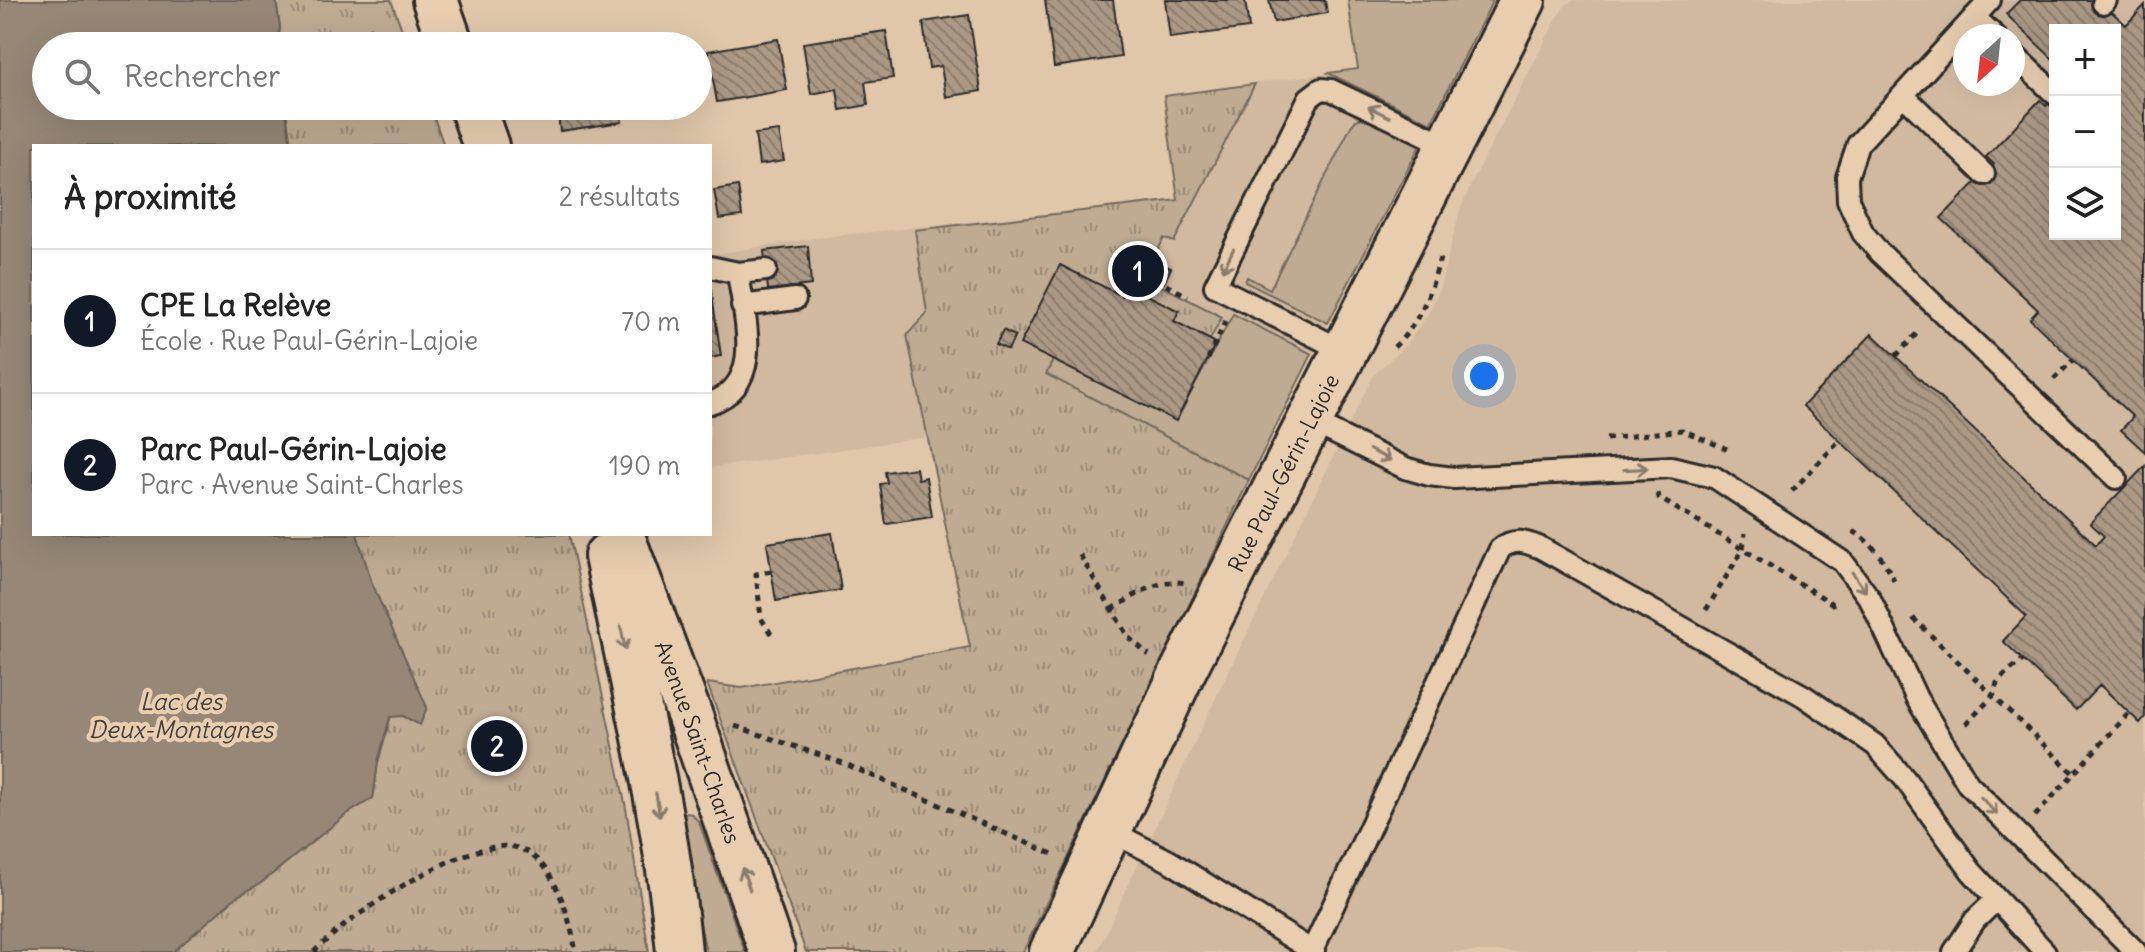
<!DOCTYPE html>
<html lang="fr">
<meta charset="utf-8">
<style>
:root{--surface:#fff;--page:#f2f2f2;--text:#222;--muted:#767676;--line:#e0e0e0;--accent:#111827}
body{margin:0;font-family:Delius,sans-serif;background:var(--page);color:var(--text)}
.controls{position:absolute;right:24px;top:24px;display:grid;overflow:hidden;border-radius:0px;box-shadow:0 8px 32px #0002}
.controls button{width:72px;height:72px;display:grid;place-items:center;padding:0;border:0;border-bottom:2px solid var(--line);background:var(--surface);color:var(--text);font:40px sans-serif}
.compass{position:absolute;left:1953px;top:24px;width:72px;height:72px;border-radius:50%;background:var(--surface);box-shadow:0 8px 32px #0002;rotate:207deg}
.you{position:absolute;left:1484px;top:376px;width:28px;height:28px;margin:-20px;border:6px solid #fff;border-radius:50%;background:#1a73e8;box-shadow:0 0 0 12px #1a73e833}
.badge{display:grid;place-items:center;width:52px;height:52px;border-radius:50%;background:var(--accent);color:#fff;font-size:26px;font-weight:700}
.pin{position:absolute;translate:-50% -50%;border:4px solid #fff;box-shadow:0 2px 8px #0006}
.list{margin:0;padding:0;list-style:none}
h2{display:flex;justify-content:space-between;align-items:center;height:104px;margin:0;padding:0 32px;font-size:34px}
h2 small{font-size:26px;font-weight:400;color:var(--muted)}
.list li{display:grid;grid-template-columns:52px 1fr auto;gap:24px;align-items:center;box-sizing:border-box;height:144px;padding:0 32px;border-top:2px solid var(--line)}
.list b{display:block;font-size:30px;white-space:nowrap}
.list p{margin:0;font-size:26px;white-space:nowrap;color:var(--muted)}
.list em{font-size:26px;font-style:normal;color:var(--muted)}
.icon{flex:none;width:44px;height:44px;fill:none;stroke:currentColor;stroke-width:2;stroke-linecap:round;stroke-linejoin:round}
.map{position:relative;flex:none;width:2145px;height:952px;overflow:hidden}
.search{position:absolute;background:var(--surface);box-shadow:0 8px 32px #0002;left:32px;top:32px;width:680px;height:88px;display:flex;align-items:center;gap:20px;box-sizing:border-box;padding:0 28px;border-radius:44px;color:var(--muted);font-size:30px}
.panel{position:absolute;background:var(--surface);box-shadow:0 8px 32px #0002;left:32px;top:144px;width:680px;height:392px;border-radius:0px}
.map>svg:first-child{display:block}
.built{fill:#d0b99f;fill-rule:evenodd}
.green{fill:#bfab92;stroke:#756b5e;stroke-width:2}
.park{fill:url(#park-tufts);stroke:#756b5e;stroke-width:2}
.water{fill:#968776;stroke:#6b6258;stroke-width:2}
.building{fill:url(#building-back-hatch);stroke:#2b2b2b;stroke-width:2}
.lines{fill:none;stroke-linecap:round;stroke-linejoin:round}
.lane-casing{stroke:#2b2b2b;stroke-width:26}
.secondary-casing{stroke:#2b2b2b;stroke-width:50}
.path{stroke:#2b2b2b;stroke-width:5;stroke-dasharray:6 6;stroke-linecap:butt}
.lane{stroke:#e8ceaf;stroke-width:20}
.secondary{stroke:#e8ceaf;stroke-width:44}
.oneway{stroke:#8a7c6d}
.labels{text-anchor:middle;dominant-baseline:central;stroke-width:8;stroke-linejoin:round;paint-order:stroke}
.street-label{font-size:22px;fill:#2b2b2b;stroke:#e8ceaf}
.water-label{font-size:24px;font-style:italic;fill:#46423e;stroke:#e8ceaf}
</style>
<div class="map">
<svg width="2145" height="952" viewBox="0 0 2145 952">
<defs>
<pattern id="park-tufts" width="24" height="20" patternUnits="userSpaceOnUse" patternTransform="scale(2)"><rect width="24" height="20" fill="#bfab92"/><path d="M3 7l-1-3M5 7V3M7 7l1-3M15 17l-1-3M17 17v-4M19 17l1-3" fill="none" stroke="#9b8b77"/></pattern>
<pattern id="building-back-hatch" width="6" height="6" patternUnits="userSpaceOnUse" patternTransform="scale(2)"><rect width="6" height="6" fill="#ab9985"/><path d="M-1 5l2 2M0 0l6 6M5-1l2 2" fill="none" stroke="#8b7d6d"/></pattern>
</defs>
<rect width="100%" height="100%" fill="#e0c7aa"/>
<filter id="ink" filterUnits="userSpaceOnUse"><feTurbulence type="fractalNoise" baseFrequency=".0125" numOctaves="2"/><feDisplacementMap in="SourceGraphic" scale="16" xChannelSelector="R" yChannelSelector="G"/><feConvolveMatrix kernelMatrix="1 2 1 2 8 2 1 2 1" color-interpolation-filters="sRGB"/></filter>
<g filter="url(#ink)">
<path class="built" d="M 1574,0 L 2145,0 L 2145,952 L 1097,952 L 1218,693 L 1364,394 L 1374,375 L 1410,340 L 1428,314 L 1439,291 L 1460,210 L 1475,176 L 1557,18 L 1565,5 ZM 2055,30 L 2115,30 L 2115,234 L 2055,234 ZM 1965,36 L 2013,36 L 2013,84 L 1965,84 Z
M 1328,73 L 1430,124 L 1249,480 L 927,313 L 907,335 L 928,437 L 710,468 L 710,255 L 815,238 L 1178,200 L 1164,96 Z"/>
<path class="green" d="M 1348,0 L 1493,0 L 1431,123 L 1328,73 L 1358,69 Z
M 1364,117 L 1420,145 L 1328,323 L 1245,282 L 1247,277 L 1270,289 L 1351,126 L 1356,120 Z
M 1233,314 L 1312,354 L 1249,480 L 1046,375 L 1053,360 L 1176,421 Z
M 686,813 L 692,814 L 699,822 L 745,952 L 706,952 L 685,852 L 682,815 Z"/>
<path class="park" d="M 276,0 L 391,0 L 408,46 L 278,46 L 280,27 Z
M 1255,84 L 1174,242 L 1164,238 L 1153,260 L 1160,263 L 1152,281 L 1222,317 L 1210,340 L 1174,321 L 1127,286 L 1122,296 L 1053,360 L 1046,374 L 1249,480 L 1023,952 L 806,952 L 707,683 L 742,688 L 970,647 L 907,335 L 927,313 L 915,230 L 1178,200 L 1164,96 Z
M 285,106 L 430,106 L 444,146 L 291,146 Z
M 357,534 L 569,534 L 626,808 L 649,952 L 173,952 L 236,897 L 261,883 L 347,814 L 373,798 L 378,762 L 391,716 L 403,716 L 420,724 L 426,707 L 372,584 Z"/>
<path class="water" d="M 0,0 L 276,0 L 280,27 L 278,46 L 46,46 L 46,106 L 285,106 L 291,146 L 34,146 L 34,534 L 357,534 L 372,584 L 427,707 L 420,725 L 403,716 L 390,717 L 378,762 L 373,798 L 347,814 L 261,883 L 236,897 L 173,952 L 0,952 Z"/>
<path class="building" d="M 1045,0 L 1113,0 L 1121,57 L 1054,67 Z
M 1165,0 L 1245,0 L 1249,28 L 1170,38 Z
M 1269,0 L 1325,0 L 1327,13 L 1274,22 Z
M 2020,0 L 2099,0 L 2126,25 L 2145,5 L 2145,452 L 2121,430 L 2133,417 L 2030,319 L 2038,310 L 1941,218 L 1994,164 L 1986,157 L 2040,100 L 2046,106 L 2055,96 L 2055,234 L 2115,234 L 2115,30 L 2055,30 L 2055,61 L 2006,14 Z
M 969,15 L 981,91 L 946,97 L 941,66 L 929,68 L 923,22 Z
M 886,31 L 893,78 L 865,82 L 868,105 L 840,110 L 837,89 L 811,94 L 803,43 Z
M 778,39 L 787,90 L 717,102 L 708,51 Z
M 557,106 L 620,106 L 622,122 L 560,131 Z
M 779,131 L 784,161 L 759,165 L 755,134 Z
M 738,186 L 742,216 L 719,219 L 714,190 Z
M 808,246 L 811,285 L 768,290 L 764,251 Z
M 1160,263 L 1171,268 L 1164,283 L 1153,277 Z
M 1060,265 L 1122,296 L 1127,285 L 1179,311 L 1174,321 L 1216,343 L 1176,421 L 1020,344 Z
M 710,282 L 721,356 L 710,358 Z
M 1003,330 L 1015,336 L 1008,350 L 996,344 Z
M 1872,334 L 2096,545 L 2104,536 L 2090,523 L 2145,466 L 2145,717 L 2140,723 L 2100,685 L 2076,710 L 2003,641 L 2026,616 L 1803,406 Z
M 916,468 L 918,479 L 926,477 L 932,517 L 886,524 L 880,484 L 887,483 L 885,472 Z
M 832,533 L 841,590 L 776,601 L 767,543 Z"/>
<g class="lines">
<g class="lane-casing">
<path id="lane" d="M 1990,0 L 1858,144 L 1847,177 L 1848,200 L 1863,233 L 1879,252 L 2116,478
M 2103,3 L 2106,0
M 1974,17 L 1995,36
M 2013,54 L 2055,94
M 1903,95 L 1984,174
M 710,267 L 738,273 L 766,270
M 742,306 L 795,299
M 1346,352 L 1215,286 L 1309,98 L 1321,89 L 1331,90 L 1449,146
M 710,403 C 766,385 744,317 738,273
M 1310,421 L 1405,468 L 1429,475 L 1454,478 L 1493,476 L 1671,467 L 1714,477 L 1843,562 L 1870,599 L 1917,699 L 1968,784 L 2136,952
M 1108,830 L 1169,861 L 1314,952
M 1312,951 L 1500,549 C 1514,537 1526,542 1541,548 L 1804,696 L 1875,745 L 1905,779 L 1971,871 L 2045,952
M 1954,952 L 1975,920 L 1996,900"/>
</g>
<g class="secondary-casing">
<g id="secondary">
<path d="M 435,0 L 451,46"/>
<path d="M 472,106 L 486,146"/>
<path id="s1" d="M 621,534 L 689,714 L 772,952"/>
<path d="M 607,556 C 633,687 667,819 679,952"/>
<path id="s2" d="M 1052,952 L 1183,671 L 1523,0"/>
</g>
</g>
<path class="path" d="M 1166,285 L 1188,296
M 1394,347 C 1420,323 1431,292 1440,258
M 1896,356 L 1920,330
M 1208,359 L 1226,320
M 2054,379 L 2073,360
M 1606,439 L 1682,430 L 1727,449
M 1792,491 L 1840,440
M 1658,493 L 1659,498 L 1833,604 L 1838,602
M 1853,531 C 1873,543 1884,560 1894,580
M 1080,555 L 1128,637 L 1149,655
M 1112,609 C 1134,597 1158,577 1184,583
M 1706,610 L 1743,549 L 1745,533
M 1913,618 L 2074,774
M 771,634 L 761,618 L 756,574 L 772,571
M 1966,724 L 1993,696 L 1997,683 L 2005,674 L 2023,660
M 735,726 L 843,763 L 1055,855
M 2035,816 L 2129,713
M 314,952 C 347,917 470,833 518,848 C 555,860 570,919 576,952"/>
<use href="#lane" class="lane"/>
<use href="#secondary" class="secondary"/>
</g>
<defs><path id="oneway-shaft" d="M-6 0H5M1.5-3L5.5 0L1.5 3" fill="none" stroke-width="1.6" stroke-linecap="round" stroke-linejoin="round" transform="scale(2)"/></defs>
<g class="oneway">
<use href="#oneway-shaft" transform="translate(1379 112) rotate(-154)"/>
<use href="#oneway-shaft" transform="translate(1228 260) rotate(116)"/>
<use href="#oneway-shaft" transform="translate(1380 455) rotate(27)"/>
<use href="#oneway-shaft" transform="translate(1636 469) rotate(-3)"/>
<use href="#oneway-shaft" transform="translate(1859 582) rotate(55)"/>
<use href="#oneway-shaft" transform="translate(623 638) rotate(79)"/>
<use href="#oneway-shaft" transform="translate(658 805) rotate(80)"/>
<use href="#oneway-shaft" transform="translate(1989 806) rotate(47)"/>
<use href="#oneway-shaft" transform="translate(746 879) rotate(-109)"/>
</g>
</g>
<g class="labels">
<g class="street-label">
<text stroke="none"><textPath href="#s2" startOffset="532">Rue Paul-Gérin-Lajoie</textPath></text>
<text stroke="none"><textPath href="#s1" startOffset="222">Avenue Saint-Charles</textPath></text>
</g>
<g class="water-label">
<text x="181" y="701">Lac des<tspan x="181" dy="28">Deux-Montagnes</tspan></text>
</g>
</g>
</svg>
<div class="controls">
<button>+</button>
<button>−</button>
<button><svg class="icon" aria-label="layers" viewBox="0 0 24 24"><path d="M12 4l9 5-9 5-9-5zM3 14l9 5 9-5"/></svg></button>
</div>
<svg class="compass" viewBox="-18 -18 36 36"><path d="M0-13l5 13h-10z" fill="#e53935"/><path d="M0 13l5-13h-10z" fill="#767676"/></svg>
<div class="you"></div>
<div class="pin badge" style="left:1138px;top:271px">1</div>
<div class="pin badge" style="left:497px;top:746px">2</div>
<div class="search"><svg class="icon" aria-label="search" viewBox="0 0 24 24"><circle cx="10" cy="10" r="6"/><path d="M15 15l6 6"/></svg>Rechercher</div>
<section class="panel">
<h2>À proximité<small>2 résultats</small></h2>
<ul class="list">
<li><span class="badge">1</span><div><b>CPE La Relève</b><p>École · Rue Paul-Gérin-Lajoie</p></div><em>70 m</em></li>
<li><span class="badge">2</span><div><b>Parc Paul-Gérin-Lajoie</b><p>Parc · Avenue Saint-Charles</p></div><em>190 m</em></li>
</ul>
</section>
</div>
